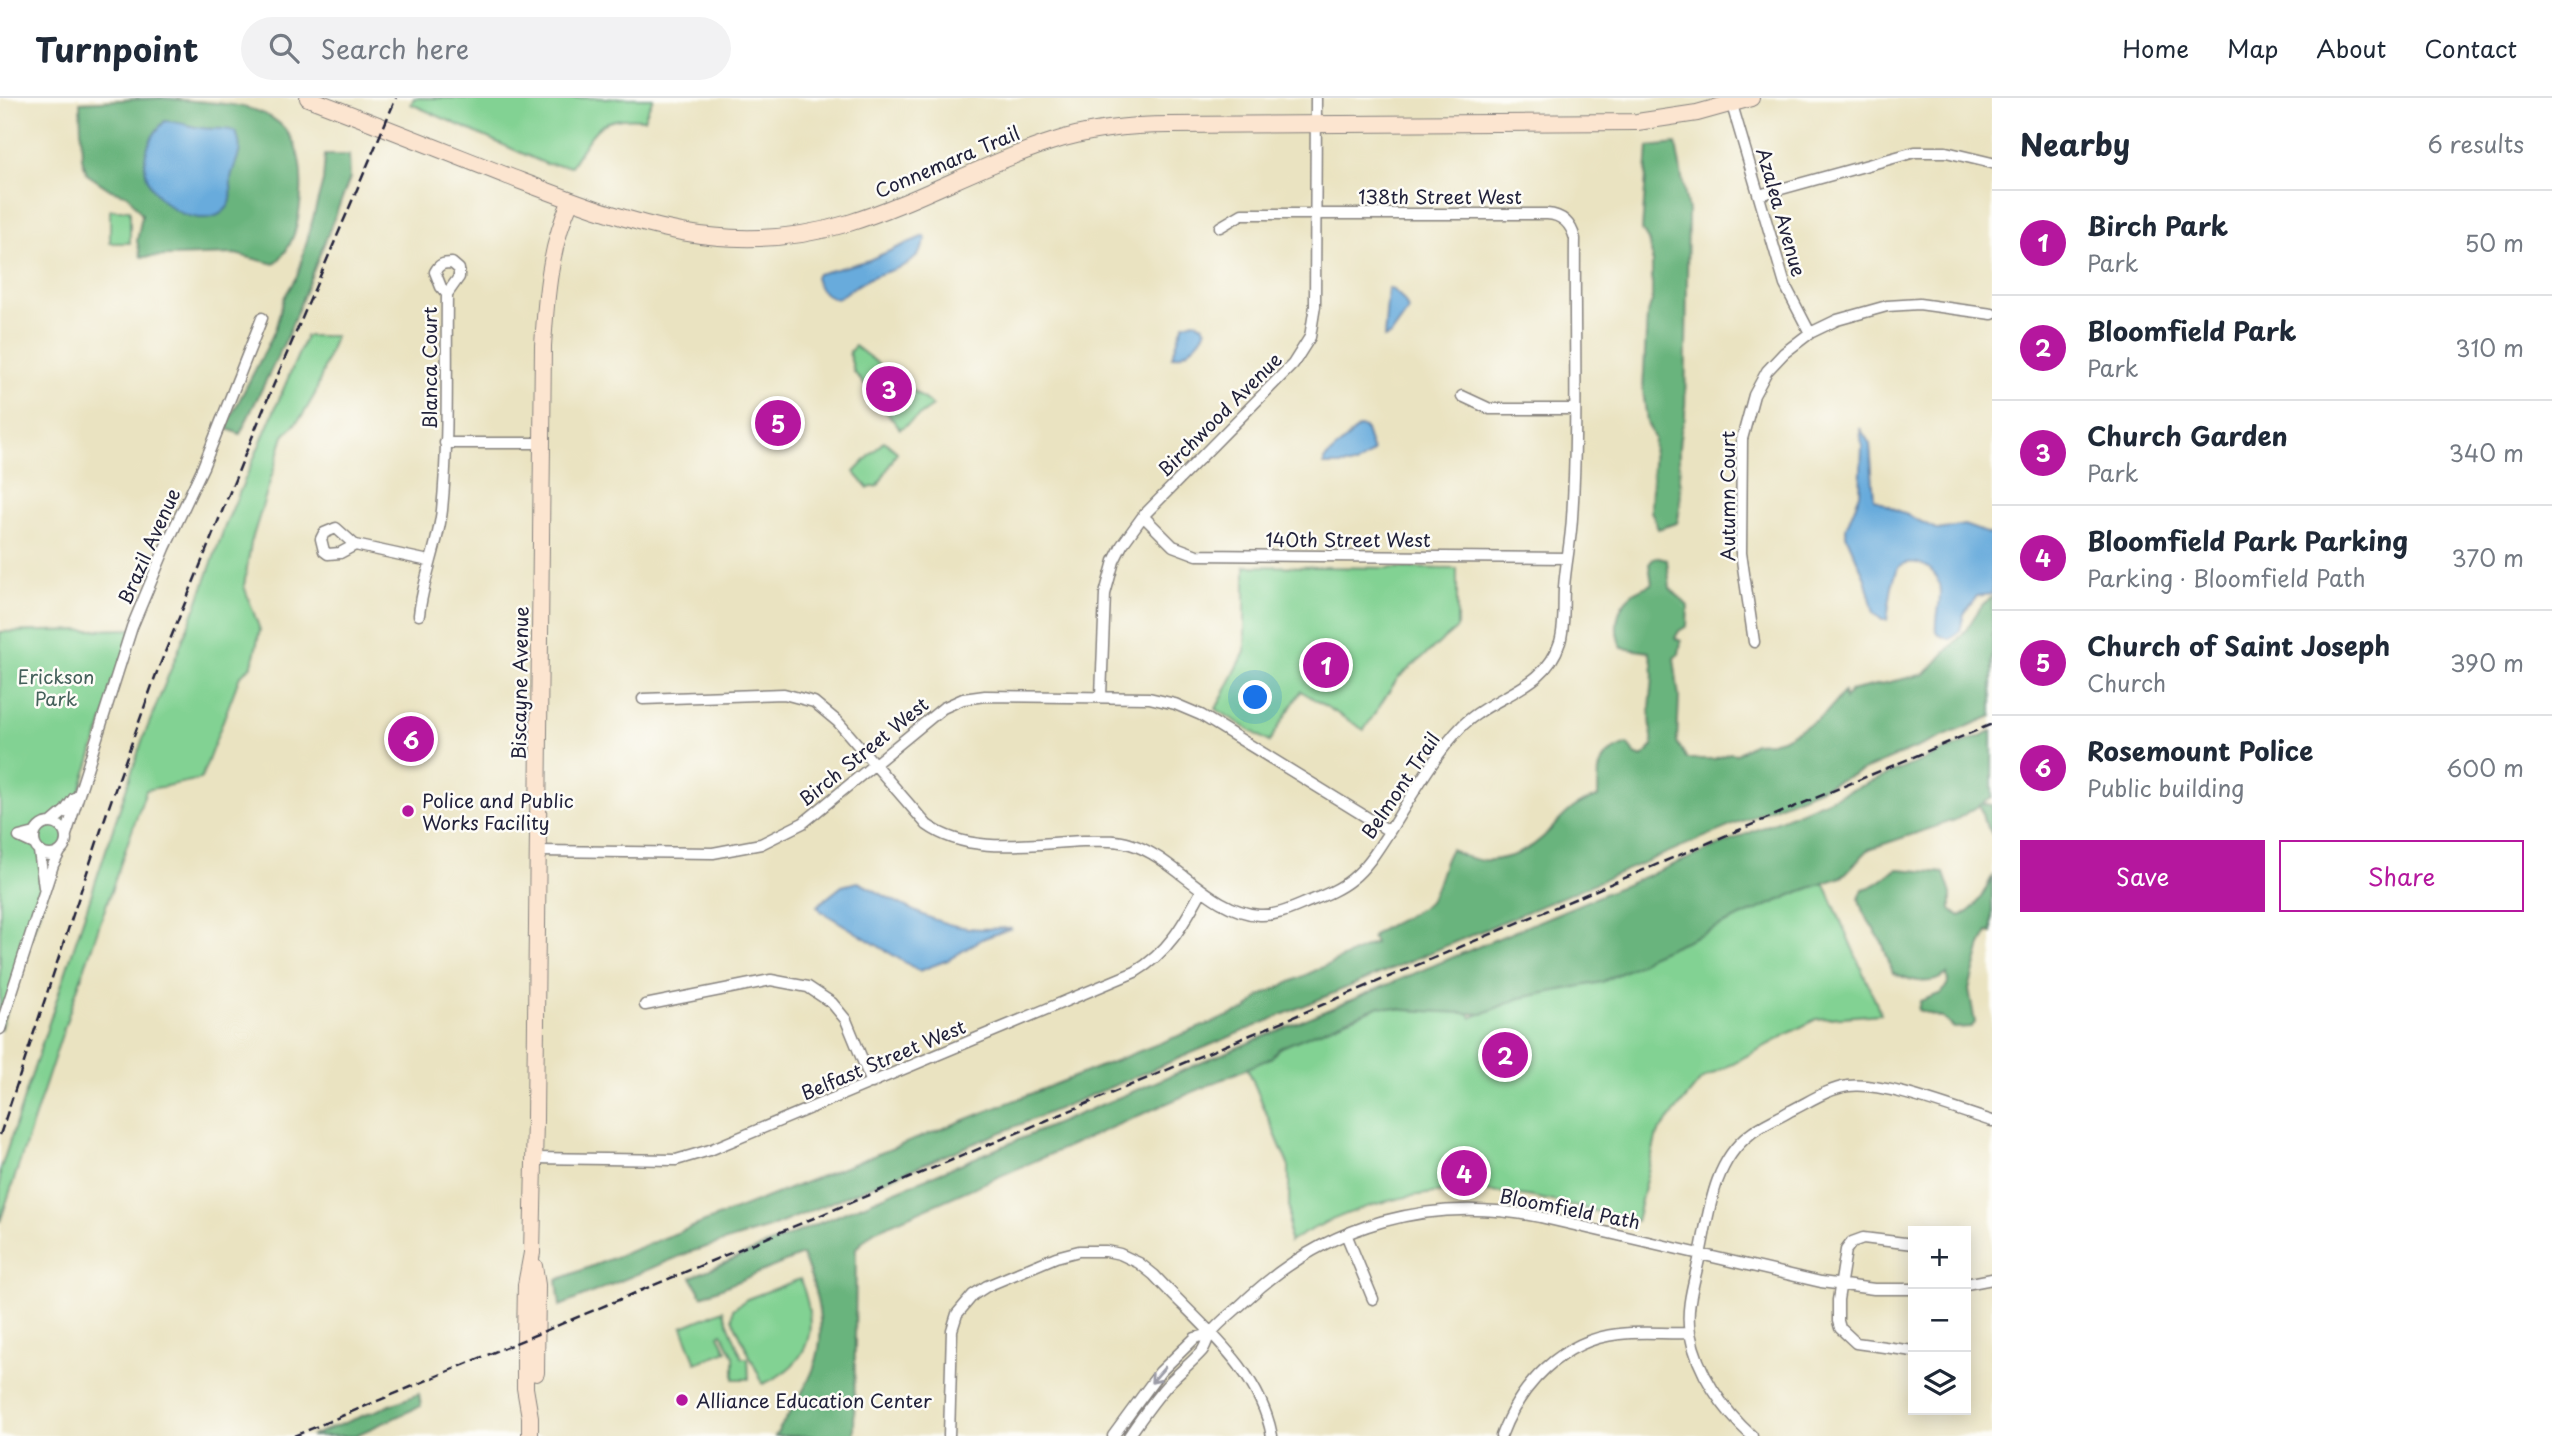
<!DOCTYPE html>
<meta charset="utf-8">
<style>
:root{--surface:#fff;--page:#f2f2f3;--text:#1f2937;--muted:#747a83;--line:#e0e1e3;--accent:#b5179e}
body{margin:0;font-family:"Playpen Sans",sans-serif;background:var(--page);color:var(--text)}
.controls{position:absolute;right:21px;bottom:21px;display:grid;overflow:hidden;border-radius:0px;box-shadow:0 4px 18px #0003}
.controls button{width:63px;height:63px;display:grid;place-items:center;padding:0;border:0;border-bottom:2px solid var(--line);background:var(--surface);color:var(--text);font:35px sans-serif}
.you{position:absolute;left:1256px;top:600px;width:24px;height:24px;margin:-18px;border:5px solid #fff;border-radius:50%;background:#1a73e8;box-shadow:0 0 0 10px #1a73e833}
.badge{display:grid;place-items:center;width:46px;height:46px;border-radius:50%;background:var(--accent);color:#fff;font-size:23px;font-weight:700}
.pin{position:absolute;translate:-50% -50%;border:4px solid #fff;box-shadow:0 2px 7px #0006}
.list{margin:0;padding:0;list-style:none}
h2{display:flex;justify-content:space-between;align-items:center;height:91px;margin:0;padding:0 28px;font-size:30px}
h2 small{font-size:23px;font-weight:400;color:var(--muted)}
.list li{display:grid;grid-template-columns:46px 1fr auto;gap:21px;align-items:center;box-sizing:border-box;height:105px;padding:0 28px;border-top:2px solid var(--line)}
.list b{display:block;font-size:26px;white-space:nowrap}
.list p{margin:0;font-size:23px;white-space:nowrap;color:var(--muted)}
.list em{font-size:23px;font-style:normal;color:var(--muted)}
.actions{display:flex;gap:14px;padding:21px 28px}
.actions a{flex:1;padding:16px 0;border:2px solid var(--accent);border-radius:0px;text-align:center;font-size:24px;color:var(--accent)}
.actions .main{background:var(--accent);color:#fff}
.icon{flex:none;width:38px;height:38px;fill:none;stroke:currentColor;stroke-width:2;stroke-linecap:round;stroke-linejoin:round}
.map{position:relative;flex:none;width:1992px;height:1338px;overflow:hidden}
header{display:flex;align-items:center;gap:42px;box-sizing:border-box;height:98px;padding:0 35px;background:var(--surface);border-bottom:2px solid var(--line)}
header strong{font-size:33px}
nav{display:flex;gap:38px;margin-inline-start:auto;font-size:24px}
.search{width:490px;height:63px;background:var(--page);display:flex;align-items:center;gap:18px;box-sizing:border-box;padding:0 24px;border-radius:38px;color:var(--muted);font-size:26px}
main{display:flex}
aside{flex:1;background:var(--surface)}
.map>svg:first-child{display:block}
.green{fill:#82d293;stroke:#527a67;stroke-width:2}
.forest{fill:#69b47d;stroke:#466b5c;stroke-width:2}
.water{fill:#67abdc;stroke:#44668c;stroke-width:2}
.lines{fill:none;stroke-linecap:round;stroke-linejoin:round}
.street-casing{stroke:#86827e;stroke-width:13}
.secondary-casing{stroke:#86827e;stroke-width:18}
.street{stroke:#fff;stroke-width:10}
.secondary{stroke:#fce5d0;stroke-width:16}
.rail{stroke:#22223b;stroke-width:2.5;stroke-dasharray:10 5;stroke-linecap:butt}
.oneway{stroke:#9c9ca7}
.poi-dot{fill:#b5179e;stroke:#fdfcf7;stroke-width:2.5}
.labels{text-anchor:middle;dominant-baseline:central;stroke-width:5;stroke-linejoin:round;paint-order:stroke}
.street-label{font-size:19px;fill:#22223b;stroke:#fdfcf7}
.park-label{font-size:19px;fill:#44605a;stroke:#fdfcf7}
.poi-label{font-size:19px;fill:#22223b;stroke:#fdfcf7;text-anchor:start}
</style>
<header>
<strong>Turnpoint</strong>
<div class="search"><svg class="icon" aria-label="search" viewBox="0 0 24 24"><circle cx="10" cy="10" r="6"/><path d="M15 15l6 6"/></svg>Search here</div>
<nav><a>Home</a><a>Map</a><a>About</a><a>Contact</a></nav>
</header>
<main>
<div class="map">
<svg width="1992" height="1338" viewBox="0 0 1992 1338">
<rect width="100%" height="100%" fill="#fdfcf7"/>
<filter id="ink" filterUnits="userSpaceOnUse"><feTurbulence type="fractalNoise" baseFrequency=".0143" numOctaves="2"/><feDisplacementMap in="SourceGraphic" scale="14" xChannelSelector="R" yChannelSelector="G"/><feConvolveMatrix kernelMatrix="1 2 1 2 8 2 1 2 1" color-interpolation-filters="sRGB"/></filter>
<filter id="wash" filterUnits="userSpaceOnUse"><feTurbulence type="fractalNoise" baseFrequency=".00686" numOctaves="4" result="noise"/><feDisplacementMap in="SourceGraphic" scale="28" xChannelSelector="R" yChannelSelector="G"/><feGaussianBlur stdDeviation="1.57" result="paint"/><feColorMatrix in="noise" values="0 0 0 0 0 0 0 0 0 0 0 0 0 0 0 0 0 1.4 0 .05"/><feComposite in="paint" operator="in"/></filter>
<g filter="url(#wash)">
<rect width="100%" height="100%" fill="#eae3c1"/>
<path class="green" d="M 414,0 L 653,0 L 644,21 C 597,17 595,32 571,68 L 546,66 L 411,6 Z
M 110,112 L 130,112 L 130,145 L 110,145 Z
M 306,238 L 335,238 L 315,296 L 303,317 L 284,338 L 251,445 L 244,488 L 260,532 L 252,567 L 240,578 L 201,681 L 146,692 L 68,918 L 0,1124 L 0,1073 L 142,643 L 197,506 L 225,428 Z
M 855,248 L 933,308 L 900,331 L 854,274 L 849,254 Z
M 884,343 L 897,354 L 878,388 L 868,390 L 854,374 Z
M 1245,468 L 1457,471 L 1457,530 L 1398,580 L 1364,632 L 1301,593 L 1269,644 L 1216,611 L 1245,554 Z
M 134,531 L 0,932 L 0,534 Z
M 1820,775 L 1881,916 L 1816,921 L 1701,982 L 1657,1036 L 1636,1123 C 1600,1115 1563,1104 1526,1098 C 1443,1084 1361,1101 1289,1144 L 1289,1069 L 1245,964 L 1453,877 L 1471,920 Z
M 800,1181 C 819,1229 813,1264 763,1286 L 732,1220 L 733,1211 L 747,1201 Z
M 723,1212 L 742,1260 L 748,1260 L 749,1281 L 734,1281 L 734,1258 L 722,1235 L 719,1237 L 727,1253 L 696,1265 L 682,1229 Z"/>
<path class="forest" d="M 162,0 C 240,8 307,0 301,98 C 299,123 294,150 274,166 L 235,156 L 141,159 L 137,143 L 142,117 L 128,97 L 111,92 L 87,76 L 82,60 L 80,4 Z
M 1676,46 L 1688,113 L 1685,320 C 1671,355 1687,391 1677,425 L 1658,431 L 1651,413 L 1654,340 L 1647,324 L 1643,292 L 1647,217 L 1652,203 L 1652,158 L 1648,142 L 1642,132 L 1648,49 Z
M 325,57 L 349,57 L 350,80 L 287,239 L 240,336 L 225,330 L 266,251 L 275,232 L 284,200 L 298,176 L 323,83 Z
M 1655,459 L 1667,462 L 1670,490 L 1688,508 L 1687,528 L 1679,533 L 1675,540 L 1681,543 L 1679,556 L 1674,560 L 1679,599 L 1677,644 L 1687,661 L 1714,661 L 1730,655 L 1737,656 L 1754,645 L 1771,644 L 1782,641 L 1810,626 L 1826,615 L 1844,594 L 1845,601 L 1850,593 L 1925,576 L 1964,535 L 1982,507 L 1992,499 L 1992,618 L 1106,991 L 769,1130 L 690,1154 L 560,1208 L 557,1182 L 1247,911 L 1260,898 L 1375,845 L 1372,839 C 1380,828 1419,816 1429,803 C 1439,790 1441,766 1451,751 C 1477,771 1518,762 1542,740 C 1562,722 1569,706 1598,699 C 1599,669 1595,658 1627,646 L 1635,656 L 1642,659 L 1653,648 C 1652,637 1650,626 1650,615 C 1650,594 1657,574 1649,554 L 1622,550 C 1613,534 1616,509 1631,497 C 1636,492 1645,489 1652,486 L 1649,466 Z
M 1992,633 L 1992,700 L 1982,706 L 1992,707 L 1992,736 L 1984,723 L 1980,707 L 1955,722 L 1869,751 L 1842,779 L 1801,793 L 1650,858 L 1640,866 L 1602,884 L 1520,900 L 1482,916 L 1405,912 L 1380,908 L 1279,950 L 1271,960 L 874,1133 L 856,1150 L 854,1338 L 775,1338 C 788,1317 804,1295 813,1272 C 828,1235 818,1192 802,1157 L 702,1198 L 691,1179 Z
M 1898,771 L 1944,775 L 1951,796 L 1951,811 L 1960,818 C 1978,811 1983,795 1992,779 L 1992,835 L 1988,834 L 1981,847 L 1969,891 L 1975,925 L 1971,929 L 1954,930 L 1942,920 L 1918,912 L 1920,903 L 1942,895 L 1948,885 L 1947,876 C 1930,889 1912,883 1893,875 L 1882,844 L 1863,814 L 1859,801 L 1863,791 C 1880,787 1883,779 1898,771 Z
M 419,1296 L 421,1308 L 354,1338 L 311,1338 Z"/>
<path class="water" d="M 165,23 C 178,23 188,28 201,30 C 213,32 226,29 236,34 C 245,57 235,60 231,80 C 230,89 234,100 229,107 C 202,148 103,85 165,23 Z
M 924,138 L 926,141 C 915,173 896,168 870,180 C 858,186 848,193 837,201 C 827,199 817,190 815,179 L 817,176 L 869,162 Z
M 1388,190 C 1397,192 1407,205 1408,213 L 1391,237 L 1384,240 Z
M 1194,223 L 1203,227 L 1206,232 C 1200,245 1186,257 1172,259 L 1182,230 L 1184,226 Z
M 1359,329 L 1365,330 L 1373,354 L 1356,367 L 1324,367 L 1324,362 Z
M 1860,330 L 1870,346 L 1874,401 L 1938,432 L 1964,427 L 1992,437 L 1992,496 L 1977,498 L 1964,516 L 1960,533 L 1949,541 L 1939,537 L 1937,533 C 1935,518 1943,501 1939,486 C 1934,467 1913,459 1898,469 L 1892,488 L 1887,522 L 1882,522 L 1874,515 L 1865,480 L 1846,437 L 1846,430 L 1860,396 L 1862,348 Z
M 858,784 C 893,801 928,825 968,830 C 982,832 997,830 1012,830 L 982,841 L 948,862 L 919,873 L 821,813 L 817,808 L 842,788 Z"/>
</g>
<g filter="url(#ink)">
<g class="lines">
<g class="street-casing">
<path id="street" d="M 1730,0 L 1785,187 L 1810,235
M 1759,97 L 1915,54 L 1946,54 L 1992,65
M 1462,298 L 1490,311 L 1574,311
M 445,345 L 543,345
M 1143,418 L 1173,448 L 1197,457 L 1567,460
M 355,447 L 340,455 L 328,456 L 324,453 L 321,441 L 324,435 L 336,430 L 355,447 L 429,463
M 419,517 C 423,480 438,448 442,412 C 449,341 446,268 447,196 L 441,189 L 435,174 C 439,166 443,165 452,165 L 459,171 L 459,179 L 447,196
M 1754,544 L 1741,455 L 1742,341 L 1754,297 L 1767,273 L 1784,255 L 1810,235 L 1837,222 L 1887,208 L 1919,206 L 1992,216
M 1101,598 L 1105,496 L 1114,463 L 1122,447 L 1143,418 L 1293,266 L 1310,239 L 1315,208 L 1316,0
M 643,601 L 784,596 L 814,604 L 838,624 L 927,727 C 970,758 1033,745 1083,743 C 1098,743 1115,741 1130,746 C 1175,759 1210,814 1259,817 C 1278,818 1293,810 1310,803 C 1325,797 1340,791 1352,781 C 1368,768 1378,751 1389,734 C 1409,702 1437,653 1463,627 C 1495,596 1545,592 1560,544 C 1566,524 1562,500 1565,479 C 1567,460 1571,440 1572,420 C 1578,328 1574,233 1575,141 C 1571,125 1562,117 1547,116 L 1242,116 L 1220,129
M34 741a16 16 0 1 1 32 0a16 16 0 1 1-32 0Z
M 51,725 L 65,713 L 74,700
M 66,737 L 132,529 L 165,450 L 203,369 L 262,220
M 34,746 L 19,739 L 35,735
M 39,753 L 44,789
M 538,753 L 713,755 L 761,746 L 803,725 L 943,610 L 963,601 L 985,598 L 1149,600 L 1175,606 L 1201,617 L 1389,733
M 645,907 L 771,882 L 808,889 L 832,905 L 846,922 L 872,985
M 0,931 L 53,767 L 60,754
M 533,1060 L 676,1062 L 710,1052 L 1135,874 C 1169,854 1184,825 1202,792
M 1346,1136 L 1373,1201
M 1913,1146 L 1863,1140 L 1852,1144 L 1846,1152 L 1838,1202 L 1838,1223 L 1840,1230 L 1856,1245 L 1913,1253
M 1966,1186 L 1992,1181
M 949,1338 L 952,1232 L 957,1216 L 973,1197 L 987,1188 L 1056,1159 L 1079,1153 L 1106,1153 L 1120,1156 L 1139,1165 L 1154,1177 C 1199,1226 1259,1269 1272,1338
M 1113,1338 L 1160,1274 L 1195,1240 L 1210,1236
M 1129,1338 C 1142,1319 1155,1300 1171,1283 C 1181,1273 1192,1264 1202,1253 C 1206,1248 1207,1240 1211,1235 C 1220,1223 1235,1213 1246,1202 C 1328,1125 1430,1097 1540,1119 L 1821,1184 L 1874,1191 L 1913,1191
M 1501,1338 C 1520,1287 1562,1242 1619,1236 C 1642,1233 1666,1236 1690,1235
M 1752,1338 C 1723,1312 1697,1274 1690,1235 C 1685,1209 1695,1182 1700,1157 C 1709,1115 1713,1065 1749,1037 C 1761,1027 1777,1021 1790,1013 C 1809,1004 1827,991 1848,988 C 1884,983 1956,1012 1992,1023"/>
</g>
<g class="secondary-casing">
<path id="secondary" d="M 308,0 C 374,25 439,51 505,77 C 623,122 722,164 849,125 C 919,103 982,66 1051,44 C 1090,31 1131,27 1171,27 L 1637,24 L 1697,15 L 1751,0
M 534,1168 L 537,1187 L 536,1275
M 530,1338 L 530,1319 L 525,1290 L 525,1240 L 526,1187 L 532,1155 L 535,1021 L 543,248 C 546,198 550,148 571,102"/>
</g>
<use href="#street" class="street"/>
<use href="#secondary" class="secondary"/>
<path class="rail" d="M 0,1037 L 106,717 L 155,579 L 268,300 L 396,0
M 294,1338 L 1992,626"/>
</g>
<defs><path id="oneway-shaft" d="M-6 0H5M1.5-3L5.5 0L1.5 3" fill="none" stroke-width="1.6" stroke-linecap="round" stroke-linejoin="round" transform="scale(1.75)"/></defs>
<use class="oneway" href="#oneway-shaft" transform="translate(1158 1277) rotate(131)"/>
</g>
<g class="poi-dot">
<circle cx="408" cy="713" r="7"/>
<circle cx="682" cy="1302" r="7"/>
</g>
<g class="labels">
<g class="street-label">
<text transform="translate(947 63) rotate(-23)">Connemara Trail</text>
<text x="1440" y="98">138th Street West</text>
<text transform="translate(1782 114) rotate(74)">Azalea Avenue</text>
<text transform="translate(429 270) rotate(-90)">Blanca Court</text>
<text transform="translate(1219 316) rotate(-45)">Birchwood Avenue</text>
<text transform="translate(1727 398) rotate(-90)">Autumn Court</text>
<text x="1348" y="441">140th Street West</text>
<text transform="translate(148 448) rotate(-66)">Brazil Avenue</text>
<text transform="translate(519 585) rotate(-89)">Biscayne Avenue</text>
<text transform="translate(863 653) rotate(-39)">Birch Street West</text>
<text transform="translate(1400 687) rotate(-56)">Belmont Trail</text>
<text transform="translate(883 961) rotate(-23)">Belfast Street West</text>
<text transform="translate(1570 1110) rotate(11)">Bloomfield Path</text>
</g>
<g class="park-label">
<text x="56" y="578">Erickson<tspan x="56" dy="22">Park</tspan></text>
</g>
<g class="poi-label">
<text x="422" y="702">Police and Public<tspan x="422" dy="22">Works Facility</tspan></text>
<text x="696" y="1302">Alliance Education Center</text>
</g>
</g>
</svg>
<div class="controls">
<button>+</button>
<button>−</button>
<button><svg class="icon" aria-label="layers" viewBox="0 0 24 24"><path d="M12 4l9 5-9 5-9-5zM3 14l9 5 9-5"/></svg></button>
</div>
<div class="you"></div>
<div class="pin badge" style="left:1326px;top:567px">1</div>
<div class="pin badge" style="left:1505px;top:957px">2</div>
<div class="pin badge" style="left:889px;top:291px">3</div>
<div class="pin badge" style="left:1464px;top:1075px">4</div>
<div class="pin badge" style="left:778px;top:325px">5</div>
<div class="pin badge" style="left:411px;top:641px">6</div>
</div>
<aside>
<h2>Nearby<small>6 results</small></h2>
<ul class="list">
<li><span class="badge">1</span><div><b>Birch Park</b><p>Park</p></div><em>50 m</em></li>
<li><span class="badge">2</span><div><b>Bloomfield Park</b><p>Park</p></div><em>310 m</em></li>
<li><span class="badge">3</span><div><b>Church Garden</b><p>Park</p></div><em>340 m</em></li>
<li><span class="badge">4</span><div><b>Bloomfield Park Parking</b><p>Parking · Bloomfield Path</p></div><em>370 m</em></li>
<li><span class="badge">5</span><div><b>Church of Saint Joseph</b><p>Church</p></div><em>390 m</em></li>
<li><span class="badge">6</span><div><b>Rosemount Police</b><p>Public building</p></div><em>600 m</em></li>
</ul>
<div class="actions"><a class="main">Save</a><a>Share</a></div>
</aside>
</main>
